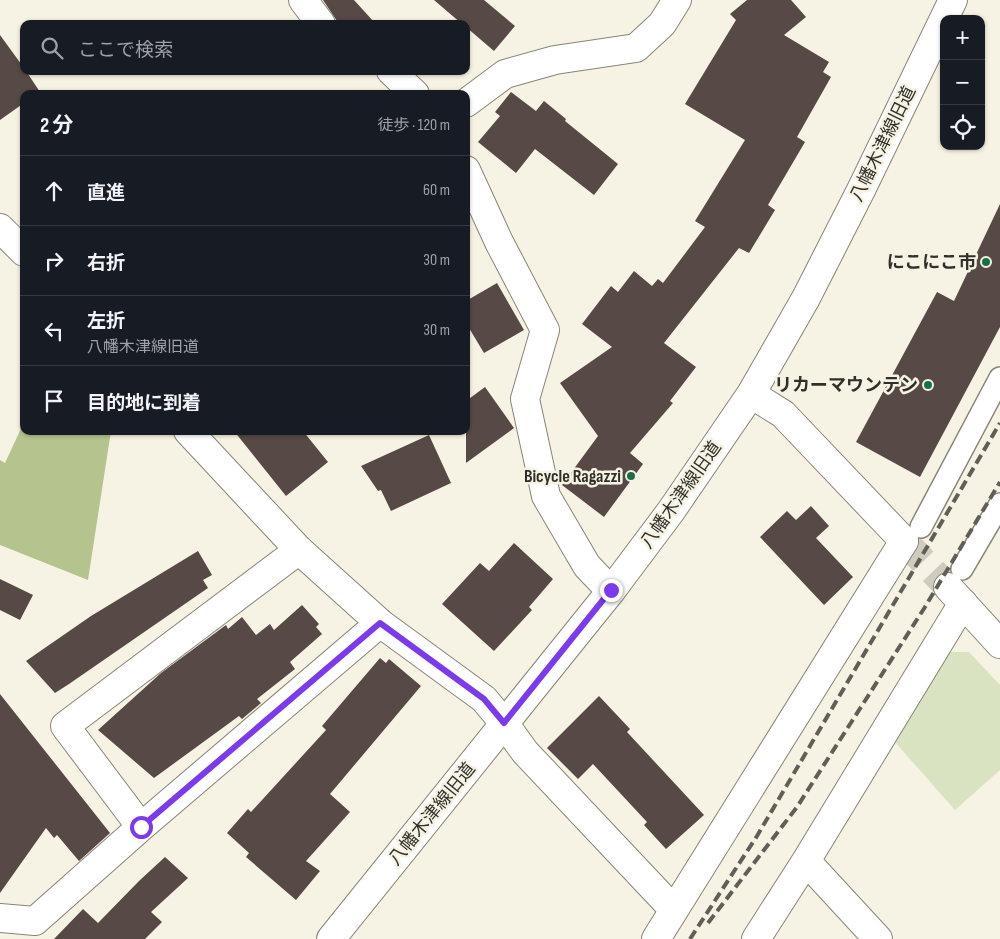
<!DOCTYPE html>
<html lang="ja">
<meta charset="utf-8">
<style>
:root{--surface:#171b24;--page:#20242c;--text:#f1f3f6;--muted:#9ea1a6;--line:#363941}
body{margin:0;font-family:"Sofia Sans Condensed","Noto Sans JP",sans-serif;background:var(--page);color:var(--text)}
.controls{position:absolute;right:15px;top:15px;display:grid;overflow:hidden;border-radius:10px;box-shadow:0 1px 4px #0004}
.controls button{width:45px;height:45px;display:grid;place-items:center;padding:0;border:0;border-bottom:1px solid var(--line);background:var(--surface);color:var(--text);font:25px sans-serif}
.stop{position:absolute;width:15px;height:15px;margin:-11px;border:4px solid #7c3aed;border-radius:50%;background:#fff}
.stop.end{background:#7c3aed;border-color:#fff;box-shadow:0 1px 5px #0008}
.list{margin:0;padding:0;list-style:none}
h2{display:flex;justify-content:space-between;align-items:center;height:65px;margin:0;padding:0 20px;font-size:21px}
h2 small{font-size:16px;font-weight:400;color:var(--muted)}
.list li{display:grid;grid-template-columns:32px 1fr auto;gap:15px;align-items:center;box-sizing:border-box;height:70px;padding:0 20px;border-top:1px solid var(--line)}
.list b{display:block;font-size:19px;white-space:nowrap}
.list p{margin:0;font-size:16px;white-space:nowrap;color:var(--muted)}
.list em{font-size:16px;font-style:normal;color:var(--muted)}
.icon{flex:none;width:28px;height:28px;fill:none;stroke:currentColor;stroke-width:2;stroke-linecap:round;stroke-linejoin:round}
.map{position:relative;flex:none;width:1000px;height:939px;overflow:hidden}
.search{position:absolute;background:var(--surface);box-shadow:0 1px 4px #0004;left:20px;top:20px;width:450px;height:55px;display:flex;align-items:center;gap:12px;box-sizing:border-box;padding:0 18px;border-radius:10px;color:var(--muted);font-size:19px}
.panel{position:absolute;background:var(--surface);box-shadow:0 1px 4px #0004;left:20px;top:90px;width:450px;height:345px;border-radius:10px}
.map>svg:first-child{display:block}
.green{fill:#d9e3c1}
.forest{fill:#b5c48e}
.building{fill:#574945}
.lines{fill:none;stroke-linecap:round;stroke-linejoin:round}
.tertiary-tunnel{stroke:#cfccbf;stroke-width:28;stroke-dasharray:28 14;stroke-linecap:butt}
.pedestrian-casing{stroke:#888477;stroke-width:24}
.minor-casing{stroke:#888477;stroke-width:30}
.tertiary-casing{stroke:#888477;stroke-width:30}
.pedestrian{stroke:#fff;stroke-width:21}
.minor{stroke:#fff;stroke-width:28}
.tertiary{stroke:#fff;stroke-width:28}
.rail{stroke:#605e56;stroke-width:4;stroke-dasharray:10 5;stroke-linecap:butt}
.route{stroke:#7c3aed;stroke-width:6}
.poi-dot{fill:#177145;stroke:#f7f3e4;stroke-width:2}
.labels{text-anchor:middle;dominant-baseline:central;stroke-width:5;stroke-linejoin:round;paint-order:stroke}
.street-label{font-size:18px;fill:#312f2a;stroke:#f7f3e4}
.poi-label{font-size:18px;font-weight:bold;fill:#312f2a;stroke:#f7f3e4;text-anchor:end}
</style>
<div class="map">
<svg width="1000" height="939" viewBox="0 0 1000 939">
<rect width="100%" height="100%" fill="#f7f3e4"/>
<path class="green" d="M 950,652 L 969,652 L 1000,685 L 1000,770 L 955,810 L 894,741 Z"/>
<path class="forest" d="M 24,422 L 24,431 L 111,431 L 88,580 L 0,545 L 0,460 L 5,463 Z"/>
<path class="building" d="M 323,0 L 354,0 L 374,22 L 371,24 L 339,24 Z
M 434,0 L 484,0 L 515,26 L 494,51 L 466,27 L 466,24 L 462,24 Z
M 747,0 L 791,0 L 806,17 L 784,35 L 829,62 L 823,72 L 831,77 L 797,137 L 805,142 L 768,205 L 775,210 L 749,253 L 739,248 L 664,343 L 696,367 L 670,401 L 673,403 L 630,453 L 643,464 L 604,517 L 562,485 L 598,436 L 560,383 L 612,347 L 582,324 L 611,286 L 618,292 L 634,271 L 652,286 L 658,279 L 663,283 L 705,227 L 695,221 L 745,140 L 685,104 L 736,20 L 730,14 Z
M 0,35 L 24,68 L 24,71 L 26,71 L 40,92 L 37,94 L 24,94 L 24,103 L 0,120 Z
M 511,92 L 536,111 L 544,101 L 566,119 L 565,121 L 618,164 L 594,195 L 535,149 L 516,173 L 478,142 L 500,116 L 495,112 Z
M 1000,204 L 1000,327 L 920,477 L 856,442 L 937,292 L 954,301 Z
M 497,283 L 524,330 L 484,353 L 466,323 L 466,301 Z
M 485,387 L 514,428 L 466,463 L 466,401 Z
M 234,431 L 303,431 L 328,462 L 286,496 Z
M 429,435 L 451,483 L 391,511 L 381,490 L 378,491 L 361,466 Z
M 811,506 L 829,526 L 816,538 L 853,577 L 824,605 L 760,537 L 787,511 L 796,520 Z
M 514,543 L 553,579 L 529,607 L 532,610 L 494,651 L 442,604 L 480,563 L 489,571 Z
M 198,551 L 212,575 L 203,580 L 208,588 L 69,684 L 55,693 L 26,661 L 91,616 Z
M 0,579 L 33,595 L 20,620 L 0,610 Z
M 302,605 L 319,624 L 316,627 L 322,634 L 290,662 L 295,669 L 257,699 L 261,703 L 242,719 L 239,716 L 154,778 L 98,730 L 161,673 L 226,625 L 228,629 L 242,617 L 256,635 L 270,624 L 274,630 Z
M 380,658 L 386,663 L 389,659 L 421,686 L 330,794 L 350,812 L 306,861 L 320,871 L 296,900 L 246,857 L 249,853 L 227,833 L 248,809 L 251,812 L 326,730 L 322,726 Z
M 0,694 L 110,833 L 79,861 L 57,835 L 54,838 L 46,828 L 0,893 Z
M 599,696 L 630,729 L 627,732 L 704,815 L 666,849 L 644,825 L 647,822 L 593,764 L 578,779 L 547,748 Z
M 165,857 L 188,878 L 151,912 L 162,922 L 145,939 L 54,939 L 83,909 L 98,923 L 139,881 Z"/>
<g class="lines">
<path class="tertiary-tunnel" d="M 904,541 L 948,587"/>
<g class="pedestrian-casing">
<path id="pedestrian" d="M 921,527 L 1000,378
M 962,569 L 1000,504"/>
</g>
<g class="minor-casing">
<path id="minor" d="M 303,0 L 321,24
M 391,71 L 415,94
M 466,103 L 505,74 L 555,60 L 636,48 L 662,24 L 677,0
M 466,170 L 499,242 L 545,330 L 525,399 L 546,496 L 587,566 L 611,591
M 504,723 L 525,752 L 674,910
M 141,827 L 65,726 L 299,550
M 0,918 L 35,921 L 141,827 L 380,623
M 656,939 L 904,541
M 756,939 L 806,861
M 878,939 L 806,861 L 963,603"/>
</g>
<g class="tertiary-casing">
<path id="tertiary" d="M 0,228 L 24,252
M 751,394 L 783,414 L 904,541
M 188,431 L 299,550 L 380,623 L 484,699 L 504,723
M 948,587 L 1000,644
M 331,939 L 611,591 L 671,511 L 751,394 L 806,298 L 862,188 L 953,0"/>
</g>
<use href="#pedestrian" class="pedestrian"/>
<use href="#minor" class="minor"/>
<use href="#tertiary" class="tertiary"/>
<path class="rail" d="M 708,923 L 797,807 L 925,607 L 1000,482
M 690,939 L 757,836 L 1000,423"/>
</g>
<g class="lines">
<path class="route" d="M 141,827 L 380,623 L 484,699 L 504,723 L 611,590"/>
</g>
<g class="poi-dot">
<circle cx="986" cy="262" r="5"/>
<circle cx="928" cy="385" r="5"/>
<circle cx="631" cy="476" r="5"/>
</g>
<g class="labels">
<g class="street-label">
<text transform="translate(883 144) rotate(-64)">八幡木津線旧道</text>
<text transform="translate(681 495) rotate(-55)">八幡木津線旧道</text>
<text transform="translate(432 814) rotate(-51)">八幡木津線旧道</text>
</g>
<g class="poi-label">
<text x="976" y="262">にこにこ市</text>
<text x="918" y="385">リカーマウンテン</text>
<text x="621" y="476">Bicycle Ragazzi</text>
</g>
</g>
</svg>
<div class="controls">
<button>+</button>
<button>−</button>
<button><svg class="icon" aria-label="locate" viewBox="0 0 24 24"><circle cx="12" cy="12" r="6"/><path d="M12 2v4M12 18v4M2 12h4M18 12h4"/></svg></button>
</div>
<div class="stop" style="left:141px;top:827px"></div>
<div class="stop end" style="left:611px;top:590px"></div>
<div class="search"><svg class="icon" aria-label="search" viewBox="0 0 24 24"><circle cx="10" cy="10" r="6"/><path d="M15 15l6 6"/></svg>ここで検索</div>
<section class="panel">
<h2>2 分<small>徒歩 · 120 m</small></h2>
<ul class="list">
<li><svg class="icon" aria-label="ahead" viewBox="0 0 24 24"><path d="M12 20V5M6 11l6-6 6 6"/></svg><div><b>直進</b></div><em>60 m</em></li>
<li><svg class="icon" aria-label="right" viewBox="0 0 24 24"><path d="M7 20v-9h11M14 6l5 5-5 5"/></svg><div><b>右折</b></div><em>30 m</em></li>
<li><svg class="icon" aria-label="left" viewBox="0 0 24 24"><path d="M17 20v-9H6M10 6l-5 5 5 5"/></svg><div><b>左折</b><p>八幡木津線旧道</p></div><em>30 m</em></li>
<li><svg class="icon" aria-label="arrive" viewBox="0 0 24 24"><path d="M6 21V4h12l-3 4 3 4H6"/></svg><div><b>目的地に到着</b></div></li>
</ul>
</section>
</div>
